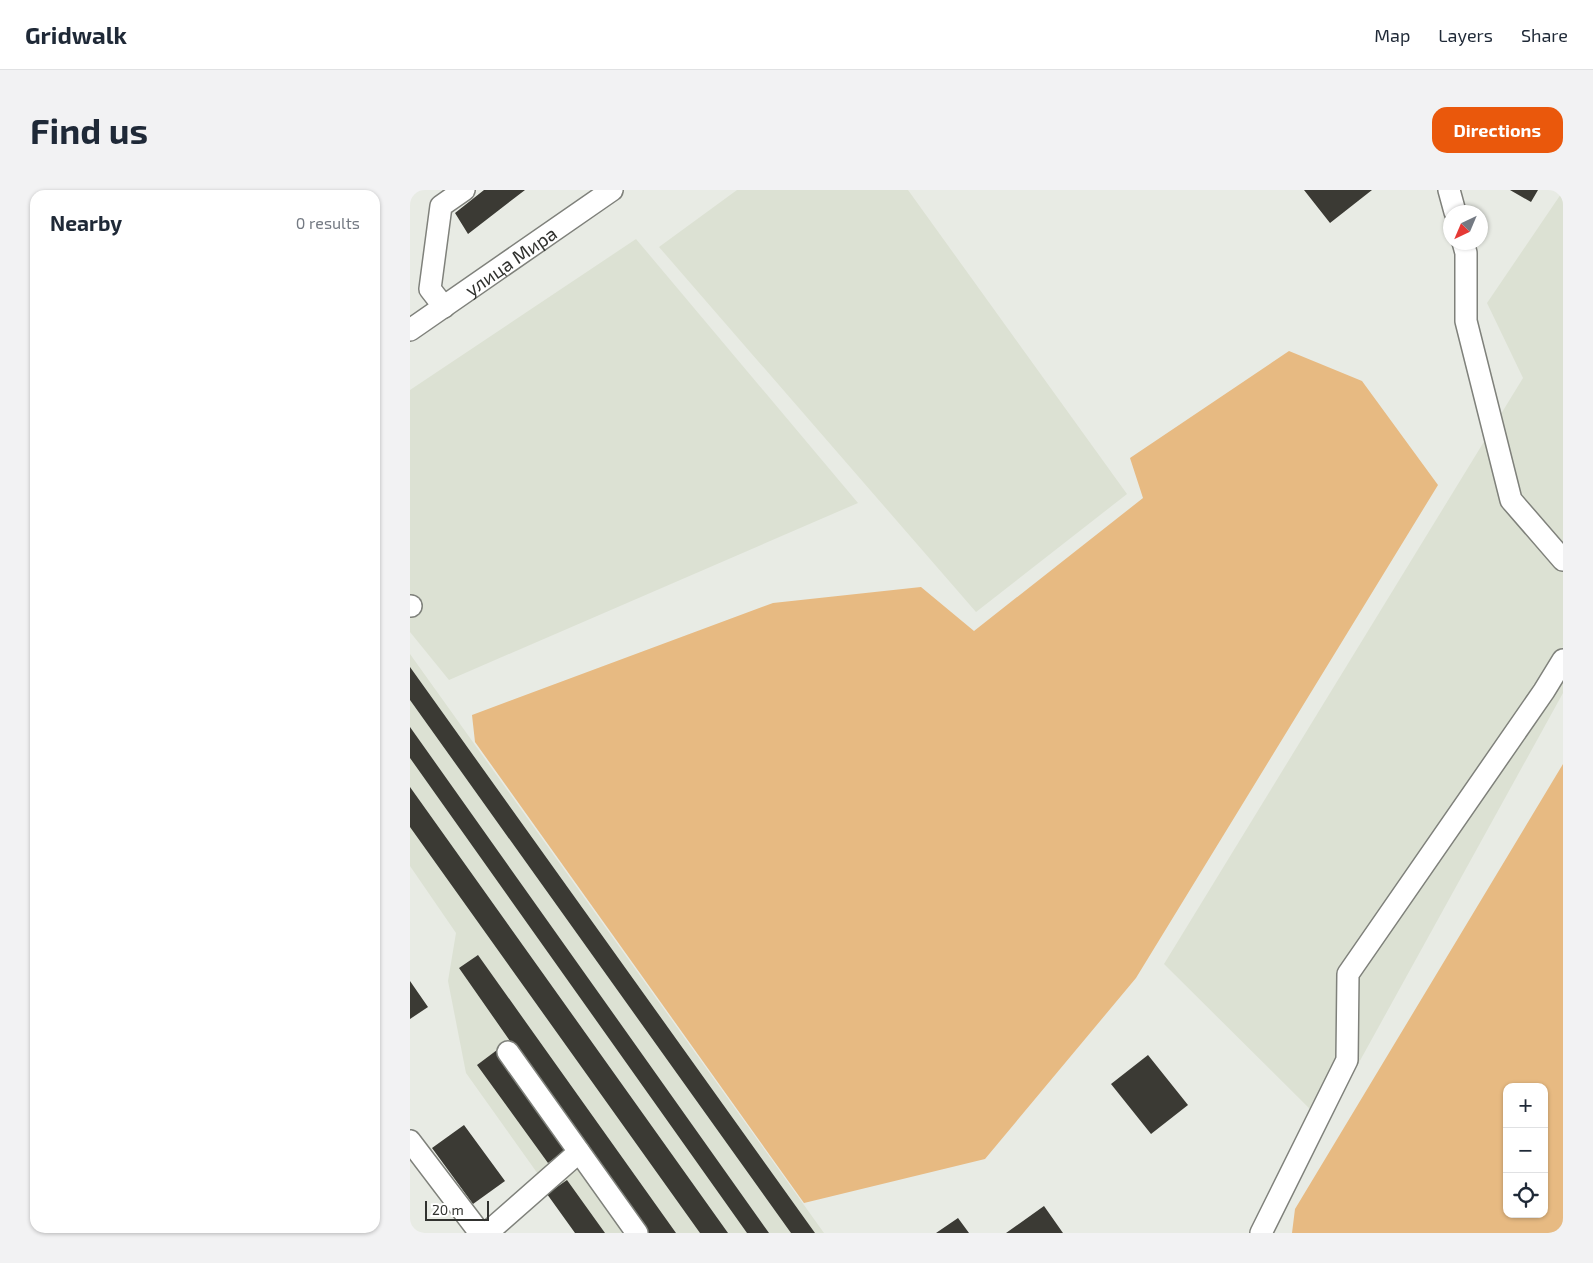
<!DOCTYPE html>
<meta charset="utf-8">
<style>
:root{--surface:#fff;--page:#f2f2f3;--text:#1f2937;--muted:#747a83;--line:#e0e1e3;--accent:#ea580c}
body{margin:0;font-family:"Exo 2",sans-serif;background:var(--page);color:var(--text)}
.controls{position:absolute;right:15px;bottom:15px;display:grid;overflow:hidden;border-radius:10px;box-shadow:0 1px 4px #0004}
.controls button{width:45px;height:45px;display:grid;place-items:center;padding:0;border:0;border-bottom:1px solid var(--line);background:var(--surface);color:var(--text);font:25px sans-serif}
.compass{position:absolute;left:1033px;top:15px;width:45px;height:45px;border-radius:50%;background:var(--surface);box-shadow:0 1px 4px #0004;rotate:224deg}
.scale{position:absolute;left:15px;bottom:12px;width:64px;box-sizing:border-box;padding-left:5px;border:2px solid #31322f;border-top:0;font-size:14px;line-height:18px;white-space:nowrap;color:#31322f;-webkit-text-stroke:4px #fff;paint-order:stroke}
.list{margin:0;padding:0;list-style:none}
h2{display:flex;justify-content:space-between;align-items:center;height:65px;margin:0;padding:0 20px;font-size:21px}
h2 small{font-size:16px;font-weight:400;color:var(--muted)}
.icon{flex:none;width:28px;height:28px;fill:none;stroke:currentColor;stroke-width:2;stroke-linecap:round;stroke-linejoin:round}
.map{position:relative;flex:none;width:1153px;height:1043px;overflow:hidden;border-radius:15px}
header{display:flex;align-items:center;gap:30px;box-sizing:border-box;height:70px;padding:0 25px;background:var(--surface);border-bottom:1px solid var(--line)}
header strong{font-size:24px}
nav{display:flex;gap:28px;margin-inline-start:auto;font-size:18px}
.intro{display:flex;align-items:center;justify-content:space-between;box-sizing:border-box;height:120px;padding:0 30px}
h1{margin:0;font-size:35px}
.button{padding:12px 22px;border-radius:15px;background:var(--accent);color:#fff;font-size:18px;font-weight:700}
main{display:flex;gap:30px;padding:0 30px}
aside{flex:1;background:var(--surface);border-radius:15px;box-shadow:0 1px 4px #0004}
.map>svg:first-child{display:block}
.built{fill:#dce1d3}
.green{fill:#e7ba82;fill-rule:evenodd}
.building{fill:#3b3a34}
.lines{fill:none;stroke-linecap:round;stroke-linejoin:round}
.minor-casing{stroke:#7f817b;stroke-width:24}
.minor{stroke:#fff;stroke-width:21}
.labels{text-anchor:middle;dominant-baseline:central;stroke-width:5;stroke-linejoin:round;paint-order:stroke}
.street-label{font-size:19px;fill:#31322f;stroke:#fff}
</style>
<header>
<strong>Gridwalk</strong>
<nav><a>Map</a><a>Layers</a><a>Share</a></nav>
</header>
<div class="intro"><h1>Find us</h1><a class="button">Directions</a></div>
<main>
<aside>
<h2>Nearby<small>0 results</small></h2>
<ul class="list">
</ul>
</aside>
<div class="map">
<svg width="1153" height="1043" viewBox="0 0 1153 1043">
<rect width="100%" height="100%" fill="#e8ebe4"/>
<path class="built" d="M 327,0 L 498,0 L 717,304 L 566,422 L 249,57 Z
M 1153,1 L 1153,503 L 915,934 L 754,774 L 1113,188 L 1077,113 Z
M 226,49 L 448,313 L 39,490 L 0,442 L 0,200 Z
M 0,464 L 414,1043 L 170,1043 L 56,883 L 38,791 L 46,743 L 0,676 Z"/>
<path class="green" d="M 879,161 L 952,191 L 1028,295 L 726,788 L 575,969 L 394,1013 L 65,552 L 62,525 L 363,413 L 511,397 L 564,441 L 733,308 L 720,268 Z
M 1153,574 L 1153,1043 L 882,1043 L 885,1019 ZM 1097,897 L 1134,897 L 1134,1024 L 1097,1024 Z"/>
<path class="building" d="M 74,0 L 115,0 L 58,44 L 45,23 Z
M 894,0 L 962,0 L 920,33 Z
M 1100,0 L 1128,0 L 1121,12 Z
M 0,477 L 405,1043 L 381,1043 L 0,510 Z
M 0,537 L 359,1043 L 337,1043 L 0,568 Z
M 0,597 L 318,1043 L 290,1043 L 0,637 Z
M 68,765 L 266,1043 L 237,1043 L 100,851 L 49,778 Z
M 0,791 L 18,817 L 0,829 Z
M 87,860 L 158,958 L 138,973 L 67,875 Z
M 738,865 L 778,915 L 741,944 L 701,894 Z
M 54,935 L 95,991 L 63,1014 L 22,958 Z
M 157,990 L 195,1043 L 165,1043 L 137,1004 Z
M 634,1016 L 653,1043 L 596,1043 Z
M 548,1028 L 559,1043 L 526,1043 Z"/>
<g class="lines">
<g class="minor-casing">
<g id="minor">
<path d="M 1039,0 L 1045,22"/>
<path d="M 1053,52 L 1056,63 L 1056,131 L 1101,310 L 1153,370"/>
<path d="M 34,117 L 20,99 L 31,16 L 54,0"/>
<path id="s1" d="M 0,140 L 202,0"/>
<path d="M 0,416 L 1,416"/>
<path d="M 98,862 L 227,1043"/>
<path d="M 0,951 L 70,1043"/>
<path d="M 77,1043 L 169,962"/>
<path d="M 851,1043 L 937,870 L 938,784 L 1134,501 L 1153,470"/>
</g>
</g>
<use href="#minor" class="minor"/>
</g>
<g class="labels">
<g class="street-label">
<text stroke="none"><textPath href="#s1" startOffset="122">улица Мира</textPath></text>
</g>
</g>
</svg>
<div class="controls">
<button>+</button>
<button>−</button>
<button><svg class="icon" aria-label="locate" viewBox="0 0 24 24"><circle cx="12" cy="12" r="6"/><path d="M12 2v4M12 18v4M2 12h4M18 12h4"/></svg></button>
</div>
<svg class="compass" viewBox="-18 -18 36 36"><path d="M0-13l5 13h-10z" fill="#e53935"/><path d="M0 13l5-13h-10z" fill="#747a83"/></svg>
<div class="scale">20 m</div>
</div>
</main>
